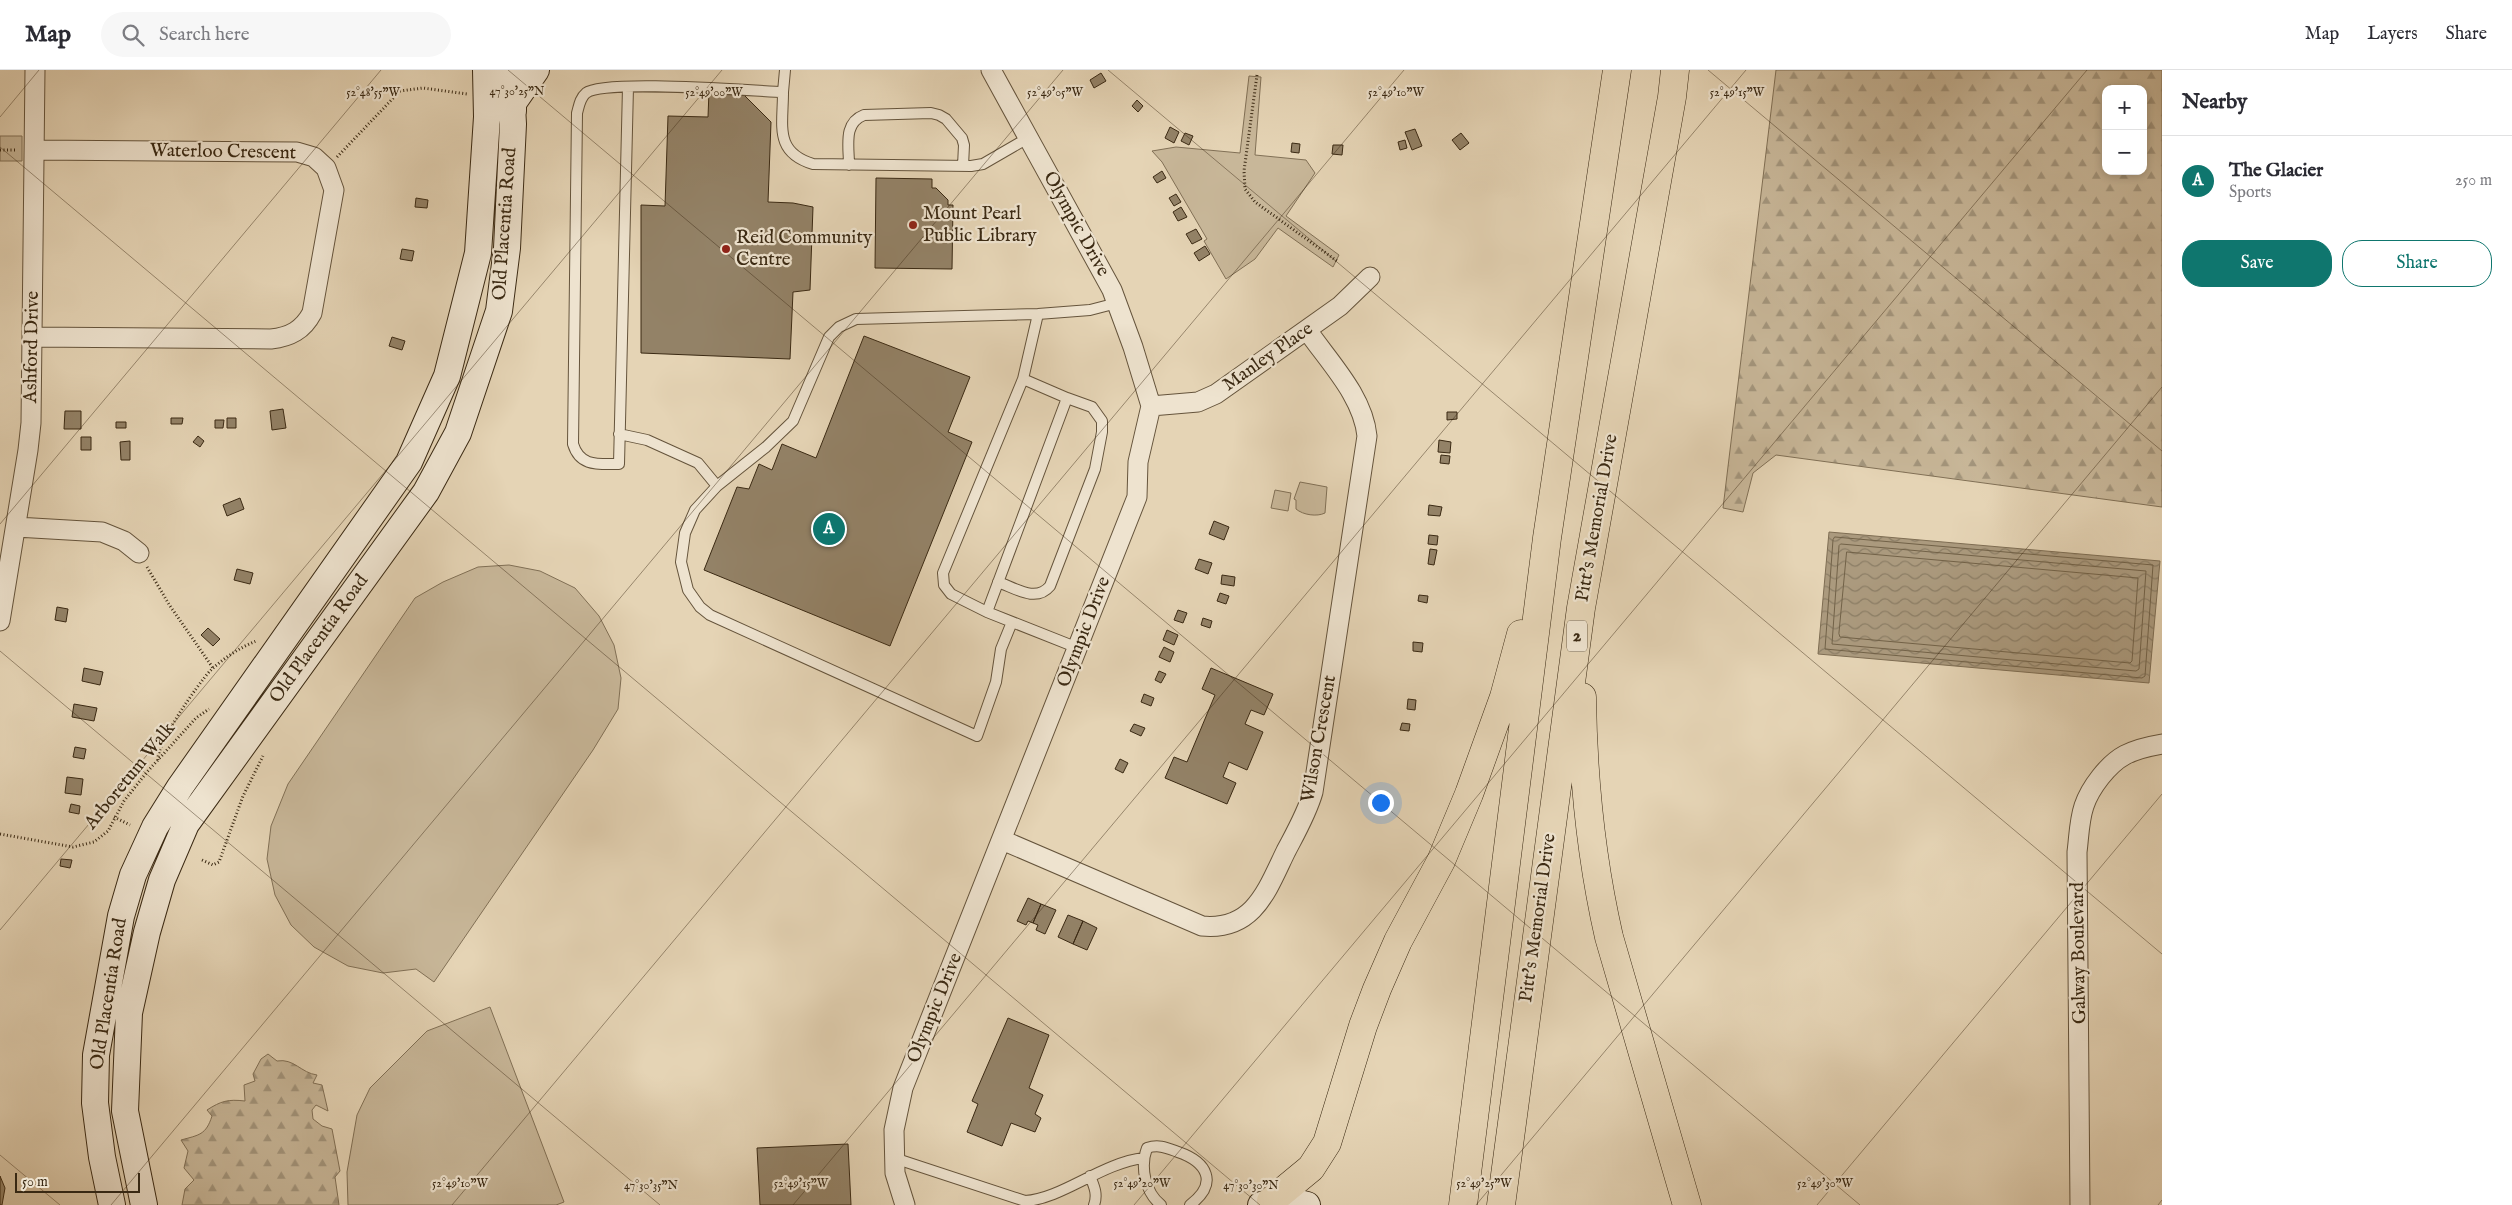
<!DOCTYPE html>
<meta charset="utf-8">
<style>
:root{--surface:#fff;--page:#f7f7f7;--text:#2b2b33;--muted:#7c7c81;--line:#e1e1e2;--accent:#0f766e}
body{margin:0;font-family:"IM FELL English",serif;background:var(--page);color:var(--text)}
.controls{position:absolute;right:15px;top:15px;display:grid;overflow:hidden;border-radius:10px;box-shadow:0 2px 8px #0003}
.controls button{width:45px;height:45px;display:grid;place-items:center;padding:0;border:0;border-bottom:1px solid var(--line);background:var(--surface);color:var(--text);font:25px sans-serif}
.scale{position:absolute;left:15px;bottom:12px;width:125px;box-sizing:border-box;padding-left:5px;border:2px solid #3a2913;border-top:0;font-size:14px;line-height:18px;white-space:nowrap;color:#3a2913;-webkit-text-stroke:4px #eee3cf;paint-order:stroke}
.you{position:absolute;left:1380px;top:732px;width:18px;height:18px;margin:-12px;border:4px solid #fff;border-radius:50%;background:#1a73e8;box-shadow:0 0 0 8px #1a73e833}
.badge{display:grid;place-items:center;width:32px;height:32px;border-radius:50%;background:var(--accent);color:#fff;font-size:16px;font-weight:700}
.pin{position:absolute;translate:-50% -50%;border:2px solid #fff;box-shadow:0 1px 5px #0006}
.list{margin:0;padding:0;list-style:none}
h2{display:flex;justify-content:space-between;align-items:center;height:65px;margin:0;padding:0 20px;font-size:21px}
h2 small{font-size:16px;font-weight:400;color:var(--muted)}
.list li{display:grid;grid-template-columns:32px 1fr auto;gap:15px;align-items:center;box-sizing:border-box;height:90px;padding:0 20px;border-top:1px solid var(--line)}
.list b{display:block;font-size:19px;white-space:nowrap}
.list p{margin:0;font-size:16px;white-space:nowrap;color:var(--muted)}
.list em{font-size:16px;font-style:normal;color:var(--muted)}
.actions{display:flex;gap:10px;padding:15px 20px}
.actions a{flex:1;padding:11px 0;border:1px solid var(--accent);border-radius:20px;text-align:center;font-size:18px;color:var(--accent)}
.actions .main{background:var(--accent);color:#fff}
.icon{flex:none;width:28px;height:28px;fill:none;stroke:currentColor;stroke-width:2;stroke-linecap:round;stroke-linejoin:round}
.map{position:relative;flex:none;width:2162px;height:1135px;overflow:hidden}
header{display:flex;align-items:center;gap:30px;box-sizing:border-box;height:70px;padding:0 25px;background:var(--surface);border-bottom:1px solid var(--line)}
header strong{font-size:24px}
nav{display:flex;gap:28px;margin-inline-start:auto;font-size:18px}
.search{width:350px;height:45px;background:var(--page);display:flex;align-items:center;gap:12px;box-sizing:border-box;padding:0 18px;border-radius:28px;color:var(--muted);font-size:19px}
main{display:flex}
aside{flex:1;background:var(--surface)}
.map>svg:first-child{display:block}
.forest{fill:url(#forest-firs);stroke:#817056;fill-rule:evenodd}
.park{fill:#c8b799;stroke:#817056}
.water{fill:url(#water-waves);stroke:#7e6d53}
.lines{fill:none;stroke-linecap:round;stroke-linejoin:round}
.shore{stroke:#726248;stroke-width:1}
.building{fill:#938267;stroke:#3a2913}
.lane-casing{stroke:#65543c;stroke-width:12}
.street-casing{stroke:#65543c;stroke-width:21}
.secondary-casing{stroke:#3a2913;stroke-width:28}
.highway-casing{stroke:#3a2913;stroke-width:29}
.path{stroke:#3a2913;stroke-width:3;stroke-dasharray:1 2.5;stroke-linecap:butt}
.lane{stroke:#eee3cf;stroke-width:10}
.street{stroke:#eee3cf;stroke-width:19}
.secondary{stroke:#eee3cf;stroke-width:26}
.highway{stroke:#e5d4b5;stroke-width:28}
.ticks{fill:none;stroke:#3a2913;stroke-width:1;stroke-opacity:0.45}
.poi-dot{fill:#8f2418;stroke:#eee3cf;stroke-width:2}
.labels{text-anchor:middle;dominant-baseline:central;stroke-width:4.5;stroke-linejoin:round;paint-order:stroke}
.shield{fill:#eee3cf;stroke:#70614b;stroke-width:1}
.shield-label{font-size:18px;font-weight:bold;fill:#3a2913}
.street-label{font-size:19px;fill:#3a2913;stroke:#eee3cf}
.poi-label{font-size:19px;fill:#3a2913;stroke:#eee3cf;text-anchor:start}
.ticks-label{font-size:12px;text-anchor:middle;fill:#3a2913;stroke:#eee3cf;stroke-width:4.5;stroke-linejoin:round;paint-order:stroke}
</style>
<header>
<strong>Map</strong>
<div class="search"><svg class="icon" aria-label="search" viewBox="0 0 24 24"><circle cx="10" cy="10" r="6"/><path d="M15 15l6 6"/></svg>Search here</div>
<nav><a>Map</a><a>Layers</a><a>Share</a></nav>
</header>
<main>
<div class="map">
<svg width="2162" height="1135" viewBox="0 0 2162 1135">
<defs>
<pattern id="forest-firs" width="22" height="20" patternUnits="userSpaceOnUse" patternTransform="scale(1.25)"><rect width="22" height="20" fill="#c8b799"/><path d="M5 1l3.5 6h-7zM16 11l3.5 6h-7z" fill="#a3957c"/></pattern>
<pattern id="water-waves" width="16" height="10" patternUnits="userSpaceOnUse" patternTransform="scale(1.25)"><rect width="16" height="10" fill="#ab9a7e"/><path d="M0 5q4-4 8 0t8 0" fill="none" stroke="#8c7e66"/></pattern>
</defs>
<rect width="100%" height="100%" fill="#e5d4b5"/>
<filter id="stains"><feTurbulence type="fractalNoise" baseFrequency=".004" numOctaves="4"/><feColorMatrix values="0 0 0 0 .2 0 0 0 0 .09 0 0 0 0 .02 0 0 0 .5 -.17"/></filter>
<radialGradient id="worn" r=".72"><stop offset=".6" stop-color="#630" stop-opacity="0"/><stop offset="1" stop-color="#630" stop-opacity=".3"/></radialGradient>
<path class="forest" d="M 1776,0 L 2162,0 L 2162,437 L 1776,385 L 1753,403 L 1743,442 L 1723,438 ZM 2106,19 L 2143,19 L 2143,101 L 2106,101 Z
M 268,984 L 277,991 C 294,988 301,1003 317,1005 L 313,1013 L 322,1015 L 328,1041 L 316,1035 L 312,1040 L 313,1049 L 322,1056 L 332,1059 L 340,1101 L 335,1107 L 339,1135 L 182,1135 L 185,1119 L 194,1110 L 184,1098 L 188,1081 L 181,1070 C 199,1065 206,1065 212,1046 L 207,1040 C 221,1031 228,1029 245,1031 L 244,1015 L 255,1011 L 253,1004 L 261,989 Z"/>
<path class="park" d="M 1249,6 L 1261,7 L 1255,85 L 1306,90 L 1315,103 L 1286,146 L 1339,185 L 1333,197 L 1278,158 L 1255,189 L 1226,209 L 1204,171 L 1207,169 L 1162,92 L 1152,81 L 1176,77 L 1240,83 Z
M 0,66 L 22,66 L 22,91 L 0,91 Z
M 1300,412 L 1327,417 L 1325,443 C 1317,447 1303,445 1296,439 L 1296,430 L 1294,429 Z
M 1275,420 L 1291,423 L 1288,441 L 1271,438 Z
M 509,495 L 540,501 L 575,518 L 599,546 L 614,575 L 621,608 L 618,639 L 593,680 L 434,912 L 416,899 L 383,903 L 348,896 L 314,877 L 291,855 L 275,825 L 267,789 L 271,756 L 288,714 L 415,528 L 443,512 L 478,497 Z
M 490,937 L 564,1132 L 556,1135 L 348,1135 L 347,1102 L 357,1045 L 370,1018 L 427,961 Z"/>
<path class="water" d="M 1829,462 L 2160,491 L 2149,613 L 1818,584 Z"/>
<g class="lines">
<path class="shore" d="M 1835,467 L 2153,495 L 2145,606 L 2142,608 L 1825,579 L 1833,470 Z
M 1841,474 L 2146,501 L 2139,599 L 2136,601 L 1832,574 L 1839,476 Z
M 1847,482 L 2138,508 L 2132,591 L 2130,593 L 1840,567 L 1839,564 Z"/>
</g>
<path class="building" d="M 1101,3 L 1106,11 L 1094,18 L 1090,10 Z
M 709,21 L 742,23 L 771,52 L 768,132 L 793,133 L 813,137 L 810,220 L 793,222 L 790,289 L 641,283 L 641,135 L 665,136 L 668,46 L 708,47 Z
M 1137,30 L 1143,36 L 1138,42 L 1132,36 Z
M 1170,57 L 1179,62 L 1174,73 L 1165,68 Z
M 1415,59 L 1422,76 L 1412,80 L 1405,62 Z
M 1185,63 L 1193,66 L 1189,75 L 1181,71 Z
M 1461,63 L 1469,73 L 1460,80 L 1452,70 Z
M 1405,70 L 1407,78 L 1400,80 L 1398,72 Z
M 1292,73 L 1300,74 L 1299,83 L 1291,82 Z
M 1333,75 L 1343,75 L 1342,85 L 1332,84 Z
M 1162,101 L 1166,108 L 1157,113 L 1153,107 Z
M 876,108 L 932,109 L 932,118 L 936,118 L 948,130 L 948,135 L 953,135 L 952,199 L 875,198 Z
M 1176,124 L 1181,132 L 1174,136 L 1169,128 Z
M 416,128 L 428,130 L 427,138 L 415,137 Z
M 1181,137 L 1187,147 L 1178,151 L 1173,142 Z
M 1196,159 L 1202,169 L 1192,174 L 1186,164 Z
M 1205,176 L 1210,184 L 1199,191 L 1194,183 Z
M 402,179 L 414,181 L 412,191 L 400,189 Z
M 864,266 L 970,307 L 948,362 L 972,372 L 890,576 L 704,500 L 737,417 L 749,419 L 759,394 L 772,400 L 782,374 L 816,388 Z
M 392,267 L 405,271 L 402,280 L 389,276 Z
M 283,339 L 286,358 L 272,360 L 270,341 Z
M 65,341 L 81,341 L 81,359 L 64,359 Z
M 1447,342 L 1457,342 L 1457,349 L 1447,350 Z
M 171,348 L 183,348 L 182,354 L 171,354 Z
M 227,348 L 236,348 L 236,358 L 227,358 Z
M 215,350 L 224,350 L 223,358 L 215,358 Z
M 116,352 L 126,352 L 126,358 L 116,358 Z
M 198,366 L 204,371 L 200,377 L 193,372 Z
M 81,367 L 91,367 L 91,380 L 81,380 Z
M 1439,370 L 1451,372 L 1450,383 L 1438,382 Z
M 130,371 L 130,390 L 121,390 L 120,372 Z
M 1441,385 L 1450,386 L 1449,394 L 1440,393 Z
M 240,428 L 244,439 L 227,446 L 223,435 Z
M 1429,435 L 1442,437 L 1440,446 L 1428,445 Z
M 1214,451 L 1229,457 L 1224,470 L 1209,464 Z
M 1429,465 L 1438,466 L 1437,475 L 1428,474 Z
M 1430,479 L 1437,480 L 1434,495 L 1428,494 Z
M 1199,489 L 1212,493 L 1208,504 L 1195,499 Z
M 237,499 L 253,503 L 250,514 L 234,510 Z
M 1222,505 L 1235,507 L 1234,516 L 1221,514 Z
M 1220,523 L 1229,526 L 1226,534 L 1217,531 Z
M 1419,525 L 1428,526 L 1427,533 L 1418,531 Z
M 57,537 L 68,539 L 66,552 L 55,550 Z
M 1178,540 L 1187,543 L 1183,553 L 1174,550 Z
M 1203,548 L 1212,551 L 1210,558 L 1201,555 Z
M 208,558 L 220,569 L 213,576 L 201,565 Z
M 1167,560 L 1178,565 L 1174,575 L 1163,570 Z
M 1413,572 L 1423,573 L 1422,582 L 1413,581 Z
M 1164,577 L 1174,582 L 1170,592 L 1159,587 Z
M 84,598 L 103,602 L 100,615 L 82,611 Z
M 1211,598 L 1273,624 L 1264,645 L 1251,640 L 1245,654 L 1263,662 L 1247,700 L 1229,692 L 1223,707 L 1236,713 L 1227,734 L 1165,708 L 1174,687 L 1187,692 L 1215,625 L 1202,619 Z
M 1159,601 L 1166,604 L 1161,613 L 1155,610 Z
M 1144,624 L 1154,628 L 1151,636 L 1141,632 Z
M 1408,629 L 1416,630 L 1415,640 L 1407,639 Z
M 74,634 L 97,638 L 94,651 L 72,647 Z
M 1402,653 L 1410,654 L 1409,661 L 1400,660 Z
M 1134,654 L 1145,658 L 1141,666 L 1130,661 Z
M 75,677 L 86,679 L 84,689 L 73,687 Z
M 1120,689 L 1128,693 L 1123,703 L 1115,699 Z
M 67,707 L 83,709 L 81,725 L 65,723 Z
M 71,734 L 80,736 L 79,744 L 69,742 Z
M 61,789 L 72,790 L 70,798 L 60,796 Z
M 1028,828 L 1041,834 L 1033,853 L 1028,851 L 1026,855 L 1017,851 Z
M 1041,834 L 1056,840 L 1045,864 L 1036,860 L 1038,855 L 1033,853 Z
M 1068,845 L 1083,851 L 1073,874 L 1058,867 Z
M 1083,851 L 1097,858 L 1087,880 L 1073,874 Z
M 1008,948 L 1049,965 L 1029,1018 L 1043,1025 L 1035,1044 L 1041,1048 L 1035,1062 L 1011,1053 L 1002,1076 L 967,1062 L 978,1034 L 972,1031 Z
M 848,1074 L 851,1135 L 760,1135 L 757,1078 Z
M 0,1106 L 5,1118 L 2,1135 L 0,1135 Z"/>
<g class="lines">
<g class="lane-casing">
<path id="lane" d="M 628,17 L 619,394 C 598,394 580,397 573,374 L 577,43 C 579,36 580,28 586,23 C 604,9 752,21 783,22 L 785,0
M 783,22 C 783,56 774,82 813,94 L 971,96 L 983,94 L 1028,68
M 849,95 C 849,76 843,53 864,45 L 931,43 L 939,45 L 946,49 L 962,68 L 964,75 L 963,96
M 1038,244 L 1023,309 L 943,503 L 944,515 L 951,524 L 987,542 L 1078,578
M 1023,309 L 1067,328
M 619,364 L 647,370 L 698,393 L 717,416
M 987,542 L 1067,328 L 1092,337 L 1102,351 L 1102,362 L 1095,399 L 1050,516 C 1036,533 1015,518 998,512
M 1012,552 L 1001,579 L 996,612 L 977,666 L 710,545 L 700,537 L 688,520 L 681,492 L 685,463 L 695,440 L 717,416 L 766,377 L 793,351 L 829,267 L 839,257 L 856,249 L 1038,244 L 1090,240 L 1117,233
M 894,1088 L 1025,1131 C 1062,1129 1101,1093 1144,1088
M 1090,1106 C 1094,1116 1098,1124 1094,1135
M 1161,1135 C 1145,1122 1140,1097 1147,1078 C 1159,1074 1167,1078 1178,1082 C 1207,1092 1219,1113 1190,1135"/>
</g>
<g class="street-casing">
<path id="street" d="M 32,267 L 271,269 C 290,267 303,260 312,243 L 334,120 L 326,98 L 314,87 L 297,82 L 35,80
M 1151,336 L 1198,332 L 1216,324 L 1340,236 L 1370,207
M 16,457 L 102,462 L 124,471 L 139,483
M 0,551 L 28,380 L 31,353 L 35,0
M 1002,770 L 1202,856 C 1254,861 1267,820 1286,781 C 1296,762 1307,743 1313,722 L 1367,366 C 1363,326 1329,292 1307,260
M 905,1135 L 895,1103 L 894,1060 L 903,1018 L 1137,427 L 1138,392 L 1151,336 L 1133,277 L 1112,220 L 991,0
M 2080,1135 L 2077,782 C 2079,767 2079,751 2084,736 C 2090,718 2108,694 2125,685 C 2136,679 2150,676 2162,674"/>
</g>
<g class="secondary-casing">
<path id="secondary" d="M 513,41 L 513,33 L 536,0
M 112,1135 L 102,1087 L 95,1033 L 96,985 L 121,846 L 133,805 L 155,757 L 180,717 L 409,392 L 447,306 L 478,183 L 487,47 L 486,0
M 144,1135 L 125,1041 L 129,943 L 147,862 L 162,810 L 186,754 L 426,422 L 458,363 L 499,241 L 507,178 L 513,54 L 510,0
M 1261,1135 L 1286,1130 L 1307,1135"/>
</g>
<g class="highway-casing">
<path id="highway" d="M 1582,627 C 1583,708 1591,788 1609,867 L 1687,1135
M 1271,1131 L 1311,1098 L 1327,1073 L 1363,956 L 1377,919 L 1398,871 L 1441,791 L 1469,724 L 1504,627 L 1521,564
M 1463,1135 L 1547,468 L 1617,0
M 1501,1135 L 1581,538 L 1672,27 L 1675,0"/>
</g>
<path class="path" d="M 1257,5 L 1244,101 L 1245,119 L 1255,132 L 1337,191
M 0,80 L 17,80
M 337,87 L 400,21 L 423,18 L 467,24
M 147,497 L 170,536 L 213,598
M 158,690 C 156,674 198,614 210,601 C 222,589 241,577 256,571
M 114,747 L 130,755
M 0,764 L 73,777 L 94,772 L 108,761 L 124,731 L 147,702 L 196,648 L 209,639
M 202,790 L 213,795 L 219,792 L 243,726 L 263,686"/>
<use href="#lane" class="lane"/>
<use href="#street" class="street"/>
<use href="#secondary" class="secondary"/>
<use href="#highway" class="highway"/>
</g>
<path class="ticks" d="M 508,0 L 1860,1135M 1108,0 L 2162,884M 1708,0 L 2162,381M 0,47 L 39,0M 0,77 L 1260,1135M 0,454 L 381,0M 0,581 L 660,1135M 0,860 L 722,0M 0,1085 L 60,1135M 111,1135 L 1063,0M 452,1135 L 1404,0M 793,1135 L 1746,0M 1134,1135 L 2087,0M 1476,1135 L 2162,317M 1817,1135 L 2162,724M 2158,1135 L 2162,1130"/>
<g class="poi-dot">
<circle cx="913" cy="155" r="5"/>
<circle cx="726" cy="179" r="5"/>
</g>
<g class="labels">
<rect class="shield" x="1567" y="550.5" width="20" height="31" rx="4"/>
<g class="shield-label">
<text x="1577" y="566">2</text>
</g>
<g class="street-label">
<text transform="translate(223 82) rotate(1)">Waterloo Crescent</text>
<text transform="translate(505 154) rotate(-86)">Old Placentia Road</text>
<text transform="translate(1076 154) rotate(61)">Olympic Drive</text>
<text transform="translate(32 277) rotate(-89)">Ashford Drive</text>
<text transform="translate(1268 287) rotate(-35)">Manley Place</text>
<text transform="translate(1597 448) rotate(-80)">Pitt's Memorial Drive</text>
<text transform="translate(1084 562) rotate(-69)">Olympic Drive</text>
<text transform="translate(319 569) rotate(-54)">Old Placentia Road</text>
<text transform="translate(1319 669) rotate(-80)">Wilson Crescent</text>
<text transform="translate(130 706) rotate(-51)">Arboretum Walk</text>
<text transform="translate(1538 848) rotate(-82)">Pitt's Memorial Drive</text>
<text transform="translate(2079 883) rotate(-91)">Galway Boulevard</text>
<text transform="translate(109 924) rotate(-81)">Old Placentia Road</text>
<text transform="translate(935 938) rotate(-68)">Olympic Drive</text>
</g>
<g class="poi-label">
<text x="923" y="144">Mount Pearl<tspan x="923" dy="22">Public Library</tspan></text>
<text x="736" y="168">Reid Community<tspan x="736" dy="22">Centre</tspan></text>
</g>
</g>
<g class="ticks-label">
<text x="517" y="25">47°30'25"N</text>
<text x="373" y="26">52°48'55"W</text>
<text x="714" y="26">52°49'00"W</text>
<text x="1055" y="26">52°49'05"W</text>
<text x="1396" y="26">52°49'10"W</text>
<text x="1737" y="26">52°49'15"W</text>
<text x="460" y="1117">52°49'10"W</text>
<text x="801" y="1117">52°49'15"W</text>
<text x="1142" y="1117">52°49'20"W</text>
<text x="1484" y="1117">52°49'25"W</text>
<text x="1825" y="1117">52°49'30"W</text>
<text x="651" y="1119">47°30'35"N</text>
<text x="1251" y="1119">47°30'30"N</text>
</g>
<rect width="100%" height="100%" filter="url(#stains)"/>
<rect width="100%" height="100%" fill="url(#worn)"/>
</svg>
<div class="controls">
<button>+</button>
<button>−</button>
</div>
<div class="scale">50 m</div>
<div class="you"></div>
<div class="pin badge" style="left:829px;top:459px">A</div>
</div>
<aside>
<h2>Nearby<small></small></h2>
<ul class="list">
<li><span class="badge">A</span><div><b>The Glacier</b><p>Sports</p></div><em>250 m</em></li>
</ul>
<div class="actions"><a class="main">Save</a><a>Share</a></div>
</aside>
</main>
